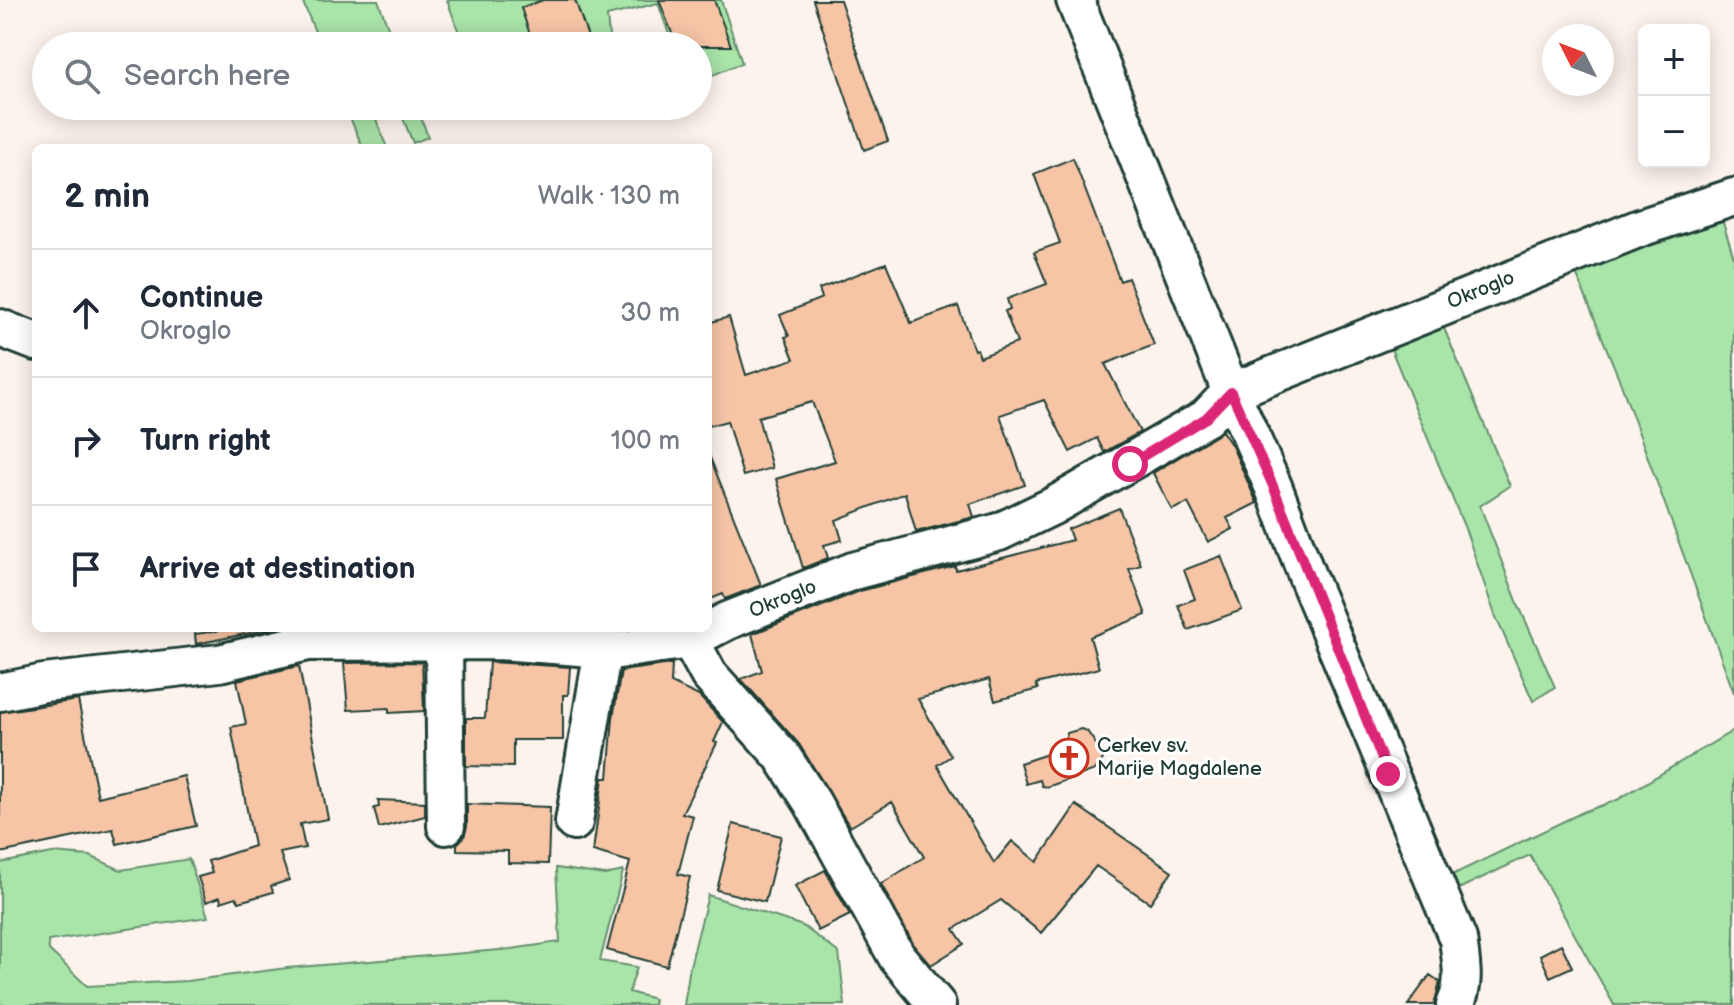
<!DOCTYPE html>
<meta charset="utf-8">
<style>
:root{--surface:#fff;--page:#f2f2f3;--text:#1f2937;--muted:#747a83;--line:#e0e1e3}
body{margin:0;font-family:"Balsamiq Sans",sans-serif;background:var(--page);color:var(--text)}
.controls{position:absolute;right:24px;top:24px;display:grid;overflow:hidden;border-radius:12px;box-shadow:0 4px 20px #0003}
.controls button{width:72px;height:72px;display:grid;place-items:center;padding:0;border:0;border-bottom:2px solid var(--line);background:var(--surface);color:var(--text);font:40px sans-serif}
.compass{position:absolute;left:1542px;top:24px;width:72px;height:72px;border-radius:50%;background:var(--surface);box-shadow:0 4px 20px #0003;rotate:312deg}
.stop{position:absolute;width:24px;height:24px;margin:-18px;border:6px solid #db2777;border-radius:50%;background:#fff}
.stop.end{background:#db2777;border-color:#fff;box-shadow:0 2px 8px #0008}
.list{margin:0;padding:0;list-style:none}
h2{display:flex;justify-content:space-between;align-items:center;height:104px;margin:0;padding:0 32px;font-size:34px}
h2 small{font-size:26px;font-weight:400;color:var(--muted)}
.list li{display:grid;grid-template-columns:52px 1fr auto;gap:24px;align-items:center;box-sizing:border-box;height:128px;padding:0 32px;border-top:2px solid var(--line)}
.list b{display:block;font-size:30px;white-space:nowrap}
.list p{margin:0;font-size:26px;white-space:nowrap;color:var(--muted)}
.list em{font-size:26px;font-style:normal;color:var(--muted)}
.icon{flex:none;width:44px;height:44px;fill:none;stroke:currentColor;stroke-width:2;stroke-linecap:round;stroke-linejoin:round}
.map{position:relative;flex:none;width:1734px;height:1005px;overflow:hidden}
.search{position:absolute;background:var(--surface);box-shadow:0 4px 20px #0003;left:32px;top:32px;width:680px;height:88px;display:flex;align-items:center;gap:20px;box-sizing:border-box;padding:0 28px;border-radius:44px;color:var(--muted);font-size:30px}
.panel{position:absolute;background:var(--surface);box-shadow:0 4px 20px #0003;left:32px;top:144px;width:680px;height:488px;border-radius:12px}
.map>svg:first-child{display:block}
.green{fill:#a9e4a9;stroke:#64906e;stroke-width:2}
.building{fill:#f7c5a6;stroke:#1f3d34;stroke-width:2}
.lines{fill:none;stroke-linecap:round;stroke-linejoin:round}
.minor-casing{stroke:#1f3d34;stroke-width:42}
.minor{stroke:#fff;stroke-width:36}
.route{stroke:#db2777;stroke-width:10}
.labels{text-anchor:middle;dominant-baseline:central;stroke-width:6;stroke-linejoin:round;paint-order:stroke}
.street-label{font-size:20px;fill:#1f3d34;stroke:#fff}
.poi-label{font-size:20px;fill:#1f3d34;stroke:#fff;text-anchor:start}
</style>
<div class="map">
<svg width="1734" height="1005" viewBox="0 0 1734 1005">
<rect width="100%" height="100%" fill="#fdf3ed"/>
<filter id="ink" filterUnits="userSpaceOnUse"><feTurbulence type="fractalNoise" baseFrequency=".0125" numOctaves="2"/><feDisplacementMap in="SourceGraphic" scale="16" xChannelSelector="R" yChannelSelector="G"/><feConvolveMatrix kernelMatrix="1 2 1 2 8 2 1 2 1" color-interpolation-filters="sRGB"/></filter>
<g filter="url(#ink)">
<path class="green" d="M 302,0 L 378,0 L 395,46 L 321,46 Z
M 447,0 L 721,0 L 742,63 L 703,79 L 698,77 L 698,46 L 673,46 L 658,3 L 607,16 L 610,46 L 464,46 Z
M 345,106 L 371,106 L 387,148 L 363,148 Z
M 398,106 L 417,106 L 428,137 L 413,143 Z
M 1719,210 L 1734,258 L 1734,693 L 1618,376 L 1573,266 Z
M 1441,321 L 1510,486 L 1480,506 L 1519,606 L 1555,687 L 1533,701 L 1495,615 L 1466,531 L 1389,344 Z
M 1259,408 L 1435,851 L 1450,876 L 1583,812 L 1617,800 L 1734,730 L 1734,1005 L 1614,1005 L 1530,855 L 1452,892 L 1447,889 L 1437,873 L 1246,413 Z
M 52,853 L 90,856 L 121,870 L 189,859 L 208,917 L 48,941 L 49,950 L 87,986 L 187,981 L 287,968 L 511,949 L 560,942 L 556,868 L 605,875 L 623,871 L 600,961 L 637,967 L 629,992 L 654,999 L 653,1005 L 0,1005 L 0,863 Z
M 708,895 L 803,926 L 839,953 L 845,1005 L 684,1005 L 690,966 Z"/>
<path class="building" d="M 543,0 L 575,0 L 591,46 L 534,46 L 521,8 Z
M 659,0 L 714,0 L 731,46 L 677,46 Z
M 813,0 L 840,0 L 888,141 L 864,150 Z
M 1073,158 L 1120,281 L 1128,278 L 1154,345 L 1105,364 L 1140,432 L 1104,452 L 1097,438 L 1070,452 L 1044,400 L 1000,415 L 1025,485 L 970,504 L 974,517 L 916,532 L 905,493 L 836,520 L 842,540 L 824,545 L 828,558 L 803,568 L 776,479 L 835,461 L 812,402 L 758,417 L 772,468 L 743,476 L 727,421 L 708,426 L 708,323 L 729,317 L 746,375 L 794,359 L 785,337 L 789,336 L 780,315 L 822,298 L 819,289 L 886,263 L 911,323 L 958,306 L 974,350 L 977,349 L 980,357 L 1017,343 L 1005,311 L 1010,309 L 1007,299 L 1047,284 L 1034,252 L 1060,243 L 1034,174 Z
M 1222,431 L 1232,446 L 1257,503 L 1227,518 L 1233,529 L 1208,542 L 1188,503 L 1172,510 L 1153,473 Z
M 709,455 L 761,585 L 725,599 L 723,594 L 708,600 Z
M 1119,508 L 1141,565 L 1129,569 L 1146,615 L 1090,637 L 1099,668 L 1036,684 L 1038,689 L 995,701 L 989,679 L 918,699 L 951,756 L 937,765 L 994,863 L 1012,841 L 1037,862 L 1076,805 L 1172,871 L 1150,903 L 1096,866 L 1041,933 L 1001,900 L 954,929 L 964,944 L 931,965 L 914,945 L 881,884 L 924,857 L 892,802 L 850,827 L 799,744 L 741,679 L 762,671 L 752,634 L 860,591 L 955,566 L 956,570 L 1072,540 L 1068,529 Z
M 1221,556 L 1242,610 L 1188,630 L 1178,605 L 1195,599 L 1184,570 Z
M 216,628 L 270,628 L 270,629 L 196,644 L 195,634 L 217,631 Z
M 422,662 L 424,711 L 389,713 L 389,708 L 348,710 L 344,663 Z
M 489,662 L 570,667 L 568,695 L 563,695 L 563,740 L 513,740 L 513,767 L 466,766 L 466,718 L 485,718 Z
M 672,664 L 671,683 L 699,696 L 723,722 L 714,742 L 717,743 L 682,813 L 693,816 L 678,874 L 690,877 L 667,966 L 607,950 L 630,862 L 593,851 L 603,778 L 608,778 L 613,718 L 621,671 Z
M 299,666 L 328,819 L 300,824 L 305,848 L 280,853 L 289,880 L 271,886 L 273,892 L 239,902 L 236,897 L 221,902 L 220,897 L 206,902 L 198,877 L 212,873 L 208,861 L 254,846 L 231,727 L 246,724 L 237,680 Z
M 78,700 L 98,797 L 184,776 L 196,826 L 117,844 L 113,829 L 0,853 L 0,712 Z
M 1081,729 L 1087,731 L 1102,753 L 1103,759 L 1095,770 L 1047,787 L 1042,786 L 1040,780 L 1026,784 L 1020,763 L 1063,749 L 1067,733 Z
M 378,800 L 425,802 L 425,816 L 379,828 L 374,808 L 379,807 Z
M 467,804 L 550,807 L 548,864 L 508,863 L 508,851 L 457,850 L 457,844 L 464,837 L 467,827 Z
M 733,824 L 781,836 L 765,902 L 717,890 Z
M 825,870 L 850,915 L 818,931 L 795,886 Z
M 1561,944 L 1572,967 L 1550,977 L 1540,955 Z
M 1430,975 L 1440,982 L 1434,1005 L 1408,1005 Z"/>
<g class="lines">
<g class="minor-casing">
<path id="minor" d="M 1075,0 L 1231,392 L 1640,228 L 1734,197
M 0,328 L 36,342
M 303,628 L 308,642 L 498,641 L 619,650 L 690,640 L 727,621 L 853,571 L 999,532 L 1053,506 L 1206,418 L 1231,392 L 1273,486 L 1307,576 L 1458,939 C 1461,962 1466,984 1455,1005
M 690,640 L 709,675 L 782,756 L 812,802 L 897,957 L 937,1005
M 444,643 L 446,826
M 0,692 L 44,683 L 219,663 L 308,642
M 574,822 L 603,649"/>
</g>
<use href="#minor" class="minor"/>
</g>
</g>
<g class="lines" filter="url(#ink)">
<path class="route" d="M 1130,464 L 1206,418 L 1231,392 L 1273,486 L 1388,774"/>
</g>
<defs>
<g id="church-ring" transform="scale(2)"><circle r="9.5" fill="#fff" stroke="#c8321e" stroke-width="1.5"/><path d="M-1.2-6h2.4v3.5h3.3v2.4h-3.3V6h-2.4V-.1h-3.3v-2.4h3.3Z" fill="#c8321e"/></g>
</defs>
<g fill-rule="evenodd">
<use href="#church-ring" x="1069" y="758"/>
</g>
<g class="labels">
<g class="street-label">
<text transform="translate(1481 290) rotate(-22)">Okroglo</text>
<text transform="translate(783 599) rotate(-22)">Okroglo</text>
</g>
<g class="poi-label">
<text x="1097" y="746">Cerkev sv.<tspan x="1097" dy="23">Marije Magdalene</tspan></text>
</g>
</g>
</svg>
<div class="controls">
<button>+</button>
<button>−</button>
</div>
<svg class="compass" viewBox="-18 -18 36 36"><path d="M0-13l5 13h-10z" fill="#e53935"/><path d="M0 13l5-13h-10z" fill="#747a83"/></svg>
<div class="stop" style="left:1130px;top:464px"></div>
<div class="stop end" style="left:1388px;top:774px"></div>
<div class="search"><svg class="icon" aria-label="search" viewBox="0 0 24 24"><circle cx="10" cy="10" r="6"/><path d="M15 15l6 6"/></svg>Search here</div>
<section class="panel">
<h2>2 min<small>Walk · 130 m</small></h2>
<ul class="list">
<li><svg class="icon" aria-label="ahead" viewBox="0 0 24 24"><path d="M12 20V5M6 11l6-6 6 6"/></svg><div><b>Continue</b><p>Okroglo</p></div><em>30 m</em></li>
<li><svg class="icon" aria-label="right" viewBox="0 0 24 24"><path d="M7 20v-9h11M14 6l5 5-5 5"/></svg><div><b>Turn right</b></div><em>100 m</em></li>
<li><svg class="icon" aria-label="arrive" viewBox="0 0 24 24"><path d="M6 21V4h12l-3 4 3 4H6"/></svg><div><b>Arrive at destination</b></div></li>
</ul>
</section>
</div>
